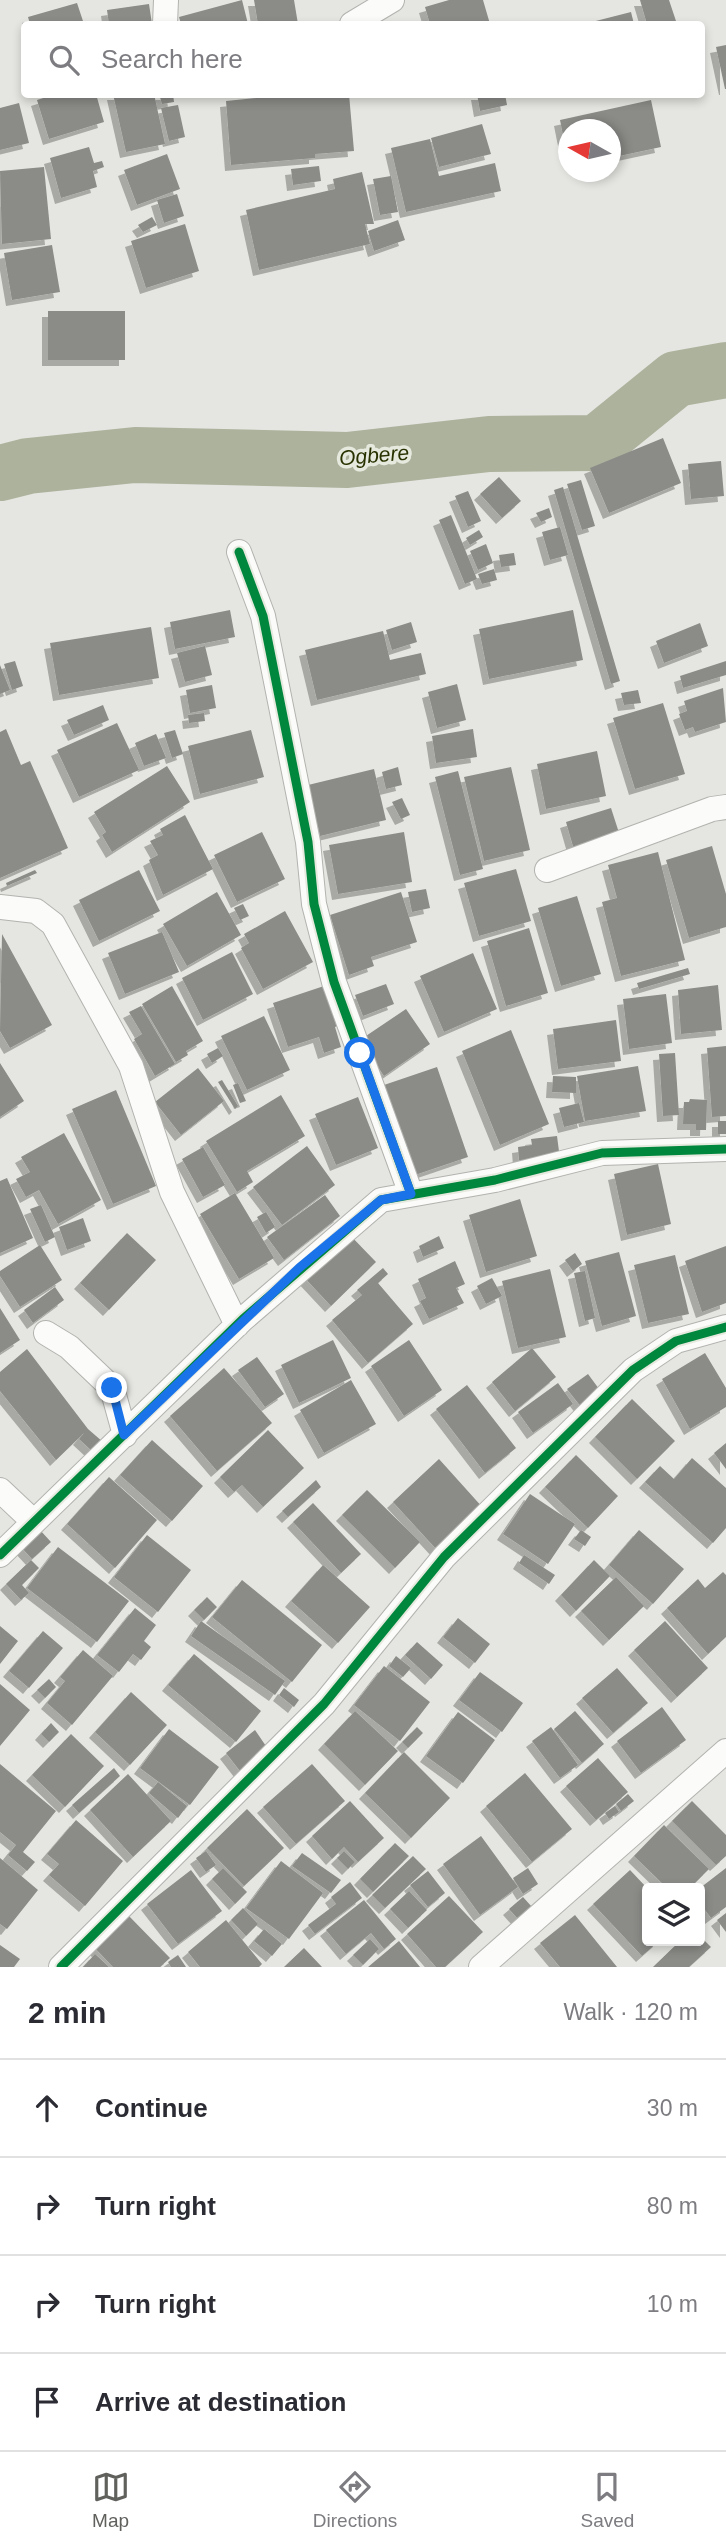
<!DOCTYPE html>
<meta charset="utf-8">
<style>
:root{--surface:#fff;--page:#f7f7f7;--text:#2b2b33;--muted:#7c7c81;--line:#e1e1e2;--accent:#60615d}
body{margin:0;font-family:Helvetica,sans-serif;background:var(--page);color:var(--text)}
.controls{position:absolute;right:21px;bottom:21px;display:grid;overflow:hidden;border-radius:7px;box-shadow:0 4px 10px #0003}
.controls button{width:63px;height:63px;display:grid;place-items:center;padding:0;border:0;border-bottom:2px solid var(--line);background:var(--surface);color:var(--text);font:35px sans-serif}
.compass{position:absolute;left:558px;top:119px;width:63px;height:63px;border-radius:50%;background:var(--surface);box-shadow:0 4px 10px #0003;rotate:278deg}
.stop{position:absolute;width:21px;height:21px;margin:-16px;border:5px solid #1a73e8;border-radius:50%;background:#fff}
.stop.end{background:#1a73e8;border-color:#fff;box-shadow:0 2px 7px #0008}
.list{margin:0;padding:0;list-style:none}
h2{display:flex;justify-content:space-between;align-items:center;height:91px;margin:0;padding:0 28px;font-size:30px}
h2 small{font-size:23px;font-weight:400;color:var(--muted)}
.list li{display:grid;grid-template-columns:46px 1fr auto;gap:21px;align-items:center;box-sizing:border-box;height:98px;padding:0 28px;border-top:2px solid var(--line)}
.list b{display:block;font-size:26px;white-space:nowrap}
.list em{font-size:23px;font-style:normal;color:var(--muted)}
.icon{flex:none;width:38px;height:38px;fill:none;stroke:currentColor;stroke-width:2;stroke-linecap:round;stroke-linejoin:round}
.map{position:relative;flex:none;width:726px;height:1967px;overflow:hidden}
.search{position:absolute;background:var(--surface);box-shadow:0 4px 10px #0003;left:21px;right:21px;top:21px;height:77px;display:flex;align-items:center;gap:18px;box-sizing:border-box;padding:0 24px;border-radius:7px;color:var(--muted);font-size:26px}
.sheet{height:483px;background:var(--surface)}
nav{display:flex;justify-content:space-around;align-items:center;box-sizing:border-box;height:98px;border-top:2px solid var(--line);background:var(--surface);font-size:19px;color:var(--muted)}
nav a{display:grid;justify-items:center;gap:4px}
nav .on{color:var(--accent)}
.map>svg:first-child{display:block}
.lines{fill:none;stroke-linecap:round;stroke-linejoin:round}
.river{stroke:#acb29c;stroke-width:56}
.building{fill:#8b8c88;filter:url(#shadow)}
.minor-casing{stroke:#b2b3af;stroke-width:26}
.minor{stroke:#fbfbfa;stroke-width:24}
.cycleway-casing{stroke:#e6e9de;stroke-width:13}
.cycleway{stroke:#00873e;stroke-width:9}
.route{stroke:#1a73e8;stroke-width:9}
.labels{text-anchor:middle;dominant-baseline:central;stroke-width:7;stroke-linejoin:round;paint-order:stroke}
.water-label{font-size:21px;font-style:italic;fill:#283200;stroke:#e6e9de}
</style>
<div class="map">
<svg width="726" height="1967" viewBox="0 0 726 1967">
<defs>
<filter id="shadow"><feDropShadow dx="-6" dy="6" stdDeviation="0" flood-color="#0004"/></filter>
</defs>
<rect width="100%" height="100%" fill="#e5e6e1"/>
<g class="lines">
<path class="river" d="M 0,473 L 28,466 L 135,455 L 347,460 L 489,444 L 597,443 L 676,379 L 726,370"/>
</g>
<path class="building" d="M 242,0 L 248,24 L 181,24 L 179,17 Z
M 254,0 L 294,0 L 298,24 L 258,24 Z
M 449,0 L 483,0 L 490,24 L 430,24 L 425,7 Z
M 640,0 L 669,0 L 677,24 L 647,24 Z
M 77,3 L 84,24 L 30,24 L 28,17 Z
M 149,4 L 152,24 L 109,24 L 107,10 Z
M 631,12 L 634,24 L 584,24 Z
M 726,45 L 726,89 L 725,89 L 716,47 Z
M 56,94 L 96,94 L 104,122 L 49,139 L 37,100 Z
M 113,94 L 154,94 L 165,144 L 126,152 Z
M 159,94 L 173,94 L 174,102 L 162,104 Z
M 297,94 L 349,94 L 354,151 L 315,154 L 315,158 L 231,165 L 226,101 Z
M 477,94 L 505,94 L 507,105 L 480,111 Z
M 651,100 L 661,147 L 610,158 L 610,130 L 568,130 L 567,155 L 560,120 Z
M 19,103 L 29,143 L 0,150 L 0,108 Z
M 178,105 L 185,137 L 169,141 L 161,108 Z
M 482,124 L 491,154 L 439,167 L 431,138 Z
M 430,139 L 439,176 L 495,163 L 501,191 L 406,212 L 391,148 Z
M 89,147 L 94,163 L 102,161 L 104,167 L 93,171 L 97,187 L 61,198 L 50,158 Z
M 167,154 L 180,189 L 137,205 L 124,170 Z
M 319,166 L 321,181 L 293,185 L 291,169 Z
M 44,167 L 51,239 L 2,244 L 0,171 Z
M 362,172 L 374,224 L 365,224 L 370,244 L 259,270 L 246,210 L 335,189 L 333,179 Z
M 391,176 L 398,212 L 380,215 L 373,179 Z
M 177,194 L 184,216 L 164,223 L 157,200 Z
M 152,217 L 157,225 L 143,232 L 138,225 Z
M 398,220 L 405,240 L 374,251 L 368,231 Z
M 185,224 L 199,271 L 146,288 L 131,241 Z
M 52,245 L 60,292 L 12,300 L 4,253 Z
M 48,311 L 125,311 L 125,360 L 48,360 Z
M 663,438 L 681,483 L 609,513 L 590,468 Z
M 721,461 L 724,496 L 691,499 L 688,464 Z
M 499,477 L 521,501 L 502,518 L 480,494 Z
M 581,480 L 595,526 L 582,530 L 567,484 Z
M 563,487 L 620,681 L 611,684 L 554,490 Z
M 468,491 L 481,521 L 468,527 L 455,496 Z
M 549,508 L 552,517 L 541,522 L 536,513 Z
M 451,515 L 477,579 L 465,584 L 439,520 Z
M 560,527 L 568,555 L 550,560 L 542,532 Z
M 479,530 L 483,537 L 470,545 L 466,538 Z
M 486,544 L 493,563 L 478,570 L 470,551 Z
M 514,553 L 516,565 L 501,567 L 499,555 Z
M 494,569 L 497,580 L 482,584 L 478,574 Z
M 230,610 L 235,637 L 175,649 L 170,622 Z
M 573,610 L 583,660 L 489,679 L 479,629 Z
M 411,622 L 417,642 L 392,650 L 386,630 Z
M 700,623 L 708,646 L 664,663 L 656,641 Z
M 151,627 L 159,678 L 59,695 L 50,643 Z
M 383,631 L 390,660 L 421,653 L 426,674 L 317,700 L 305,650 Z
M 205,646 L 212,675 L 185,682 L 177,653 Z
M 15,661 L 23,686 L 12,690 L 4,664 Z
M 726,661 L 726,675 L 683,688 L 680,676 Z
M 0,665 L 10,690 L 0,694 Z
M 457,684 L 466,720 L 437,728 L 428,692 Z
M 212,685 L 216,708 L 190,713 L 186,690 Z
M 723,688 L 726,722 L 695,732 L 693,727 L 685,730 L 679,714 L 687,711 L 684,701 Z
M 638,690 L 641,703 L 624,705 L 621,693 Z
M 663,703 L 685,774 L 635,789 L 613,718 Z
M 103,705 L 109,720 L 74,735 L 67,720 Z
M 204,713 L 205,721 L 189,723 L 188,715 Z
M 117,723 L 139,770 L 79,797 L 57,750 Z
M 6,729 L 21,765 L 30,761 L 68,848 L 0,878 L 0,732 Z
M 473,729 L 477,757 L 436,763 L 432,736 Z
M 175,730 L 183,754 L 172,758 L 164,733 Z
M 251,730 L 264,777 L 200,794 L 188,746 Z
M 156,734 L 166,758 L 144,766 L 135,743 Z
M 597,751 L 606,796 L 546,809 L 537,764 Z
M 167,766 L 190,802 L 112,852 L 102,835 L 106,832 L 94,812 Z
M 398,767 L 402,785 L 386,789 L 382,772 Z
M 511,767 L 530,850 L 484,861 L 464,777 Z
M 374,769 L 386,820 L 320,836 L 308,785 Z
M 458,771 L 483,869 L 460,875 L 435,777 Z
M 402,798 L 410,815 L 401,819 L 392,802 Z
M 611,808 L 621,839 L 575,853 L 566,822 Z
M 185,815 L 213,869 L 163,895 L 149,860 L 158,855 L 150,841 L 163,835 L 160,829 Z
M 262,832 L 285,879 L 237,902 L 214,855 Z
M 404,832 L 412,882 L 338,894 L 329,845 Z
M 712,846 L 726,894 L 726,927 L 689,938 L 666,860 Z
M 658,852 L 685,960 L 621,976 L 602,902 L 617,898 L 608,865 Z
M 516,869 L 531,921 L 479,936 L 464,883 Z
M 35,870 L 37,873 L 7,886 L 6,883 Z
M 139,870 L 160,911 L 99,941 L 79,900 Z
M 426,889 L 430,908 L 412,912 L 408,892 Z
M 217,892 L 241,935 L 187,966 L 163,924 Z
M 401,892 L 417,942 L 371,957 L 374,966 L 349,975 L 330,915 Z
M 577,896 L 601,974 L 561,986 L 538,908 Z
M 243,904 L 249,916 L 240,920 L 234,908 Z
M 285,911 L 313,962 L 263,989 L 241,948 L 249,943 L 244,934 Z
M 529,928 L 548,993 L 506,1006 L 487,941 Z
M 162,932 L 179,972 L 125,994 L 108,953 Z
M 2,934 L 52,1025 L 10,1048 L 0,1031 Z
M 232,952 L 253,994 L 203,1020 L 182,978 Z
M 473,953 L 497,1009 L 444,1032 L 420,976 Z
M 688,968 L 690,974 L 639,989 L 637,983 Z
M 386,984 L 394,1004 L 363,1016 L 355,995 Z
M 327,985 L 340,1025 L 335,1027 L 341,1047 L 324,1053 L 319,1037 L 288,1047 L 273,1003 Z
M 718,985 L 722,1030 L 681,1034 L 678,990 Z
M 172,986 L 203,1041 L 186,1051 L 188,1055 L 176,1062 L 142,1004 Z
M 666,994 L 672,1043 L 629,1049 L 623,999 Z
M 141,1006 L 175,1064 L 155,1076 L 134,1039 L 142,1034 L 129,1012 Z
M 406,1009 L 430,1044 L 384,1076 L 360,1040 Z
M 264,1016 L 290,1070 L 247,1090 L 221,1036 Z
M 616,1020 L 621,1061 L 558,1069 L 553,1029 Z
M 511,1030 L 549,1124 L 500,1145 L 462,1051 Z
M 726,1046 L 726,1116 L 712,1117 L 707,1048 Z
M 218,1048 L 223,1056 L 212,1063 L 207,1054 Z
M 675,1053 L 679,1115 L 663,1116 L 659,1054 Z
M 0,1063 L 24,1101 L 0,1117 Z
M 638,1066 L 646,1111 L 585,1121 L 577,1076 Z
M 437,1067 L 468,1157 L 415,1175 L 384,1085 Z
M 198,1068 L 224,1101 L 181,1135 L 155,1102 Z
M 553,1076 L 576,1077 L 576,1093 L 552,1092 Z
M 222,1080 L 238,1106 L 235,1109 L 218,1082 Z
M 238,1083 L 246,1101 L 240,1103 L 233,1085 Z
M 116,1090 L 156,1186 L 113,1204 L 72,1109 Z
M 281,1095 L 305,1136 L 247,1171 L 253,1182 L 237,1192 L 206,1141 Z
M 358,1097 L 378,1148 L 336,1165 L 315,1114 Z
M 690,1099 L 707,1100 L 706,1130 L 696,1130 L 696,1124 L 683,1124 L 684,1102 L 689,1102 Z
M 579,1103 L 584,1122 L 564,1127 L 559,1108 Z
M 718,1121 L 726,1121 L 726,1134 L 718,1134 Z
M 64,1133 L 101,1200 L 58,1224 L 39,1190 L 26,1197 L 16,1179 L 30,1172 L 21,1157 Z
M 557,1136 L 560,1159 L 519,1160 L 518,1147 L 532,1145 L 531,1139 Z
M 307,1146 L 335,1185 L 282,1225 L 253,1187 Z
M 203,1147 L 225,1185 L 203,1197 L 182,1159 Z
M 658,1164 L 671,1224 L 627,1235 L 614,1174 Z
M 7,1178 L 33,1238 L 0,1253 L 0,1181 Z
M 235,1193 L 274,1258 L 239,1279 L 200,1214 Z
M 325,1195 L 340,1216 L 284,1260 L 267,1237 Z
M 520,1199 L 537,1256 L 486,1272 L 469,1215 Z
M 41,1205 L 55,1237 L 45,1242 L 30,1209 Z
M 266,1212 L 275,1227 L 266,1233 L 257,1217 Z
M 83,1218 L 91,1241 L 67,1250 L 59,1227 Z
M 347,1232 L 376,1262 L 331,1306 L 302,1275 Z
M 127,1233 L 156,1260 L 109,1310 L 80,1283 Z
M 439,1236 L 444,1248 L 423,1257 L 419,1246 Z
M 40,1245 L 62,1280 L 20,1307 L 0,1276 L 0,1271 Z
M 726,1246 L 726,1303 L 702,1312 L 685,1261 Z
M 619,1252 L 636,1316 L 602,1326 L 585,1261 Z
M 575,1253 L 582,1264 L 573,1271 L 565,1260 Z
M 675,1255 L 689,1314 L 648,1323 L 634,1265 Z
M 455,1261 L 465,1284 L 456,1288 L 464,1303 L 429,1319 L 420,1301 L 426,1298 L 418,1279 Z
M 383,1268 L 388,1274 L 378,1283 L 413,1324 L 368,1363 L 332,1320 L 362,1295 L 357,1290 Z
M 550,1269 L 566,1337 L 518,1348 L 502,1281 Z
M 585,1271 L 595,1318 L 585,1321 L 574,1273 Z
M 492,1278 L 502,1296 L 486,1304 L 477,1286 Z
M 55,1287 L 64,1300 L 33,1323 L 24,1310 Z
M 0,1308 L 20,1340 L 0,1353 Z
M 333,1340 L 351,1378 L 299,1403 L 281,1365 Z
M 409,1340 L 442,1390 L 404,1416 L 371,1366 Z
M 532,1348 L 556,1377 L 515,1411 L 492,1382 Z
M 27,1349 L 88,1429 L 103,1442 L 93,1452 L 79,1439 L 84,1433 L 56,1460 L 0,1391 L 0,1372 Z
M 705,1353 L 726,1388 L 726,1407 L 690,1429 L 662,1379 Z
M 257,1357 L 284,1394 L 265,1407 L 238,1370 Z
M 224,1368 L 272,1423 L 217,1471 L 170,1416 Z
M 588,1374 L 602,1393 L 582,1408 L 567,1389 Z
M 351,1380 L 376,1424 L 324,1453 L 300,1410 Z
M 558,1383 L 573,1404 L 533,1433 L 518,1412 Z
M 467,1385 L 516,1448 L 485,1473 L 436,1409 Z
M 632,1399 L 675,1441 L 637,1479 L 595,1437 Z
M 268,1430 L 304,1468 L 263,1507 L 242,1485 L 234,1492 L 220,1477 Z
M 152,1440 L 203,1486 L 172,1521 L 120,1475 Z
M 726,1443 L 726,1469 L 714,1453 Z
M 576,1455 L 618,1496 L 588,1528 L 545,1487 Z
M 692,1458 L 726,1488 L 726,1528 L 713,1543 L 645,1482 L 660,1466 L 674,1479 Z
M 439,1459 L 484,1509 L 438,1551 L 393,1502 Z
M 109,1477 L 157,1520 L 115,1568 L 67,1524 Z
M 316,1480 L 321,1487 L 288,1517 L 282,1511 Z
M 367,1490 L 420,1542 L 395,1568 L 342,1515 Z
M 530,1494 L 575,1524 L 548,1564 L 503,1534 Z
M 313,1503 L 361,1554 L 341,1573 L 293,1522 Z
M 40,1530 L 51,1542 L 32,1559 L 21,1547 Z
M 581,1530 L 591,1537 L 585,1546 L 574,1539 Z
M 639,1530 L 684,1569 L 653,1604 L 609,1565 Z
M 147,1535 L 191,1570 L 158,1612 L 114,1577 Z
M 58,1547 L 129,1601 L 97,1642 L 27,1588 Z
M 524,1555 L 555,1575 L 549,1584 L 519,1563 Z
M 31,1560 L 39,1568 L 22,1585 L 29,1593 L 21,1600 L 6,1584 Z
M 594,1560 L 610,1576 L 576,1611 L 561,1595 Z
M 323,1565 L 370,1607 L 338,1643 L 291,1601 Z
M 723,1572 L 726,1575 L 726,1637 L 708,1654 L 667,1608 L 698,1579 L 705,1588 Z
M 616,1577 L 644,1606 L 609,1640 L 581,1611 Z
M 242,1580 L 322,1645 L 292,1682 L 212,1617 Z
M 207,1597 L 217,1607 L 204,1620 L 194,1610 Z
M 135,1608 L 156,1625 L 144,1641 L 151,1647 L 141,1660 L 133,1654 L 119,1672 L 97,1655 Z
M 458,1618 L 490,1644 L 475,1663 L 443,1637 Z
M 201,1621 L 285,1681 L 275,1695 L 191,1636 Z
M 665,1621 L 708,1668 L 677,1697 L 634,1650 Z
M 0,1626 L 18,1641 L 0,1664 Z
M 43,1631 L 63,1648 L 29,1688 L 9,1671 Z
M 417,1642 L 443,1665 L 431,1679 L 405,1655 Z
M 83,1650 L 113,1676 L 72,1725 L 47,1703 L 65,1681 L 60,1677 Z
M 194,1654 L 261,1711 L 236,1742 L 168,1685 Z
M 396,1656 L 411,1668 L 403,1677 L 389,1666 Z
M 384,1666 L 430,1702 L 400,1741 L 354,1705 Z
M 617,1668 L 648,1703 L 613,1733 L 582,1698 Z
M 480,1672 L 523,1703 L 502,1732 L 459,1700 Z
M 49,1679 L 56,1687 L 45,1698 L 37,1690 Z
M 0,1684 L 30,1710 L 0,1746 Z
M 284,1688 L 299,1700 L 294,1707 L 279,1695 Z
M 131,1692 L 167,1725 L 130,1765 L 95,1732 Z
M 662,1707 L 686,1740 L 641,1773 L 617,1741 Z
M 355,1711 L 398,1751 L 365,1785 L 324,1744 Z
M 575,1711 L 604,1744 L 582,1763 L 554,1729 Z
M 458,1712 L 495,1740 L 463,1783 L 426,1756 Z
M 51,1723 L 59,1732 L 49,1742 L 41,1734 Z
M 417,1727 L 423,1733 L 408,1748 L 402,1742 Z
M 551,1727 L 578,1765 L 560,1778 L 532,1741 Z
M 169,1729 L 219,1767 L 190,1805 L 140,1768 Z
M 255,1730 L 268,1749 L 240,1771 L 226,1753 Z
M 71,1734 L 104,1766 L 65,1807 L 32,1775 Z
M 404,1752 L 450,1798 L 411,1838 L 365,1793 Z
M 598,1758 L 628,1792 L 596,1820 L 566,1786 Z
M 0,1764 L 56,1811 L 23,1852 L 35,1862 L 27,1871 L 8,1855 L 16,1845 L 0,1832 Z
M 312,1764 L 345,1801 L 296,1844 L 263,1807 Z
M 114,1768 L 120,1776 L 79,1813 L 72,1805 Z
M 525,1773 L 572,1829 L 532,1862 L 486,1806 Z
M 128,1774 L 171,1821 L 133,1857 L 90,1810 Z
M 158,1782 L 187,1806 L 178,1818 L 149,1793 Z
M 628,1794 L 634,1801 L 621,1811 L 616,1804 Z
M 350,1801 L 384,1838 L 358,1862 L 344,1847 L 332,1859 L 312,1836 Z
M 692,1801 L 726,1835 L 726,1856 L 716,1865 L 672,1821 Z
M 615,1806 L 619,1812 L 609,1819 L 605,1813 Z
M 247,1809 L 284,1848 L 244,1886 L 207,1848 Z
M 76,1820 L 123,1861 L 85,1906 L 49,1875 L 59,1864 L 47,1854 Z
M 664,1825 L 709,1869 L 690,1888 L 667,1888 L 634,1856 Z
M 481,1836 L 518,1887 L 480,1915 L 443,1864 Z
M 395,1843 L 409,1856 L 373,1892 L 360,1879 Z
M 206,1851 L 216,1865 L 206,1872 L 196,1858 Z
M 344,1851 L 355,1862 L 348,1869 L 337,1858 Z
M 302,1853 L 341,1880 L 331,1893 L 292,1866 Z
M 413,1856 L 426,1869 L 385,1908 L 372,1895 Z
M 0,1858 L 38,1890 L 7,1929 L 0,1924 Z
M 281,1861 L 323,1893 L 289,1939 L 246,1908 Z
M 223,1868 L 247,1892 L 235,1904 L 212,1879 Z
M 528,1868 L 538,1884 L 523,1894 L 513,1878 Z
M 726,1868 L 726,1907 L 711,1918 L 700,1903 L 700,1888 Z
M 191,1870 L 222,1911 L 178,1944 L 147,1904 Z
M 630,1870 L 647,1888 L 647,1941 L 659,1941 L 642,1956 L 593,1904 Z
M 428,1871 L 445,1893 L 428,1907 L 410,1885 Z
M 350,1882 L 362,1898 L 315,1934 L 308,1925 L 336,1904 L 331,1897 Z
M 409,1891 L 427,1910 L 408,1928 L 390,1909 Z
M 449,1896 L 483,1932 L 445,1967 L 436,1967 L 407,1934 Z
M 523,1897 L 532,1907 L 518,1919 L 509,1909 Z
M 364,1900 L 396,1939 L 384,1949 L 371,1933 L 346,1954 L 326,1930 Z
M 243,1908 L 258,1924 L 246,1936 L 231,1920 Z
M 726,1913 L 726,1932 L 717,1920 Z
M 127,1914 L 170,1958 L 160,1967 L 113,1967 L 93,1946 Z
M 575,1915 L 617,1967 L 560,1967 L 540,1943 Z
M 226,1920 L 262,1964 L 259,1967 L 200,1967 L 188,1952 Z
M 264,1929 L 282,1944 L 272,1956 L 254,1941 Z
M 700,1936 L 711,1947 L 689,1967 L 653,1967 L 680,1941 L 700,1941 Z
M 370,1939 L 379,1949 L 363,1965 L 353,1955 Z
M 399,1941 L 420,1967 L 368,1967 Z
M 0,1945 L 20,1959 L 14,1967 L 0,1967 Z
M 304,1948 L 322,1967 L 284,1967 Z
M 95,1954 L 109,1967 L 83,1967 Z
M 178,1955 L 186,1967 L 171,1967 L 168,1962 Z"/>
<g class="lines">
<g class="minor-casing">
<path id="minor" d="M 165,24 L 166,0
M 352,24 L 392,0
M 239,552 L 263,616 L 308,842 L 314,904 L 334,982 L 411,1194
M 547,870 L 712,809 L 726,807
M 0,907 L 36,911 L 53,924 L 131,1066 L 172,1192 L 237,1325
M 46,1333 L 69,1347 L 112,1388 L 125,1435
M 0,1490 L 34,1522
M 0,1555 L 243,1319 L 381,1200 L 495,1180 L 602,1153 L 726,1149
M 61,1967 L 324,1704 L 444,1557 L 633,1370 L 676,1341 L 726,1327
M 481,1967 L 726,1751"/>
</g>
<use href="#minor" class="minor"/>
<g class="cycleway-casing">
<path id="cycleway" d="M 239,552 L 263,616 L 308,842 L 314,904 L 334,982 L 411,1194
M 0,1555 L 243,1319 L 381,1200 L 495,1180 L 602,1153 L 726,1149
M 61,1967 L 324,1704 L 444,1557 L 633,1370 L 676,1341 L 726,1327"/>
</g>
<use href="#cycleway" class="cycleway"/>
</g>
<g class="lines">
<path class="route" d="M 112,1388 L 124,1435 L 299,1268 L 381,1200 L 411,1194 L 360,1053"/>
</g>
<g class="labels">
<g class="water-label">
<text transform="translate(374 455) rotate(-5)">Ogbere</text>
</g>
</g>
</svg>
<div class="controls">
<button><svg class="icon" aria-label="layers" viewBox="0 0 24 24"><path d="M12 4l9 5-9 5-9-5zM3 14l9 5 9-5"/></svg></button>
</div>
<svg class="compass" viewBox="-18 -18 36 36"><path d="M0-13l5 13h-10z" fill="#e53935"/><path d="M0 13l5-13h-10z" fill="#7c7c81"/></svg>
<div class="stop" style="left:360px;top:1053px"></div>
<div class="stop end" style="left:112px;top:1388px"></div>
<div class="search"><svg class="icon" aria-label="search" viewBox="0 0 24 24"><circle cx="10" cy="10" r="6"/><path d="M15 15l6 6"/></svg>Search here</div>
</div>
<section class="sheet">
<h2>2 min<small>Walk · 120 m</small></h2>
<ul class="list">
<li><svg class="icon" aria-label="ahead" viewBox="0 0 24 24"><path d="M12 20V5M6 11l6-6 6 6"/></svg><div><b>Continue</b></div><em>30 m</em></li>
<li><svg class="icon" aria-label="right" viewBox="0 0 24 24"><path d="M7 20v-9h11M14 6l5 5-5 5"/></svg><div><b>Turn right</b></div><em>80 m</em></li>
<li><svg class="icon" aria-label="right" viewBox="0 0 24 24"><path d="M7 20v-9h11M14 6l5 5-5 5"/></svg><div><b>Turn right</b></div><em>10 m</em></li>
<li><svg class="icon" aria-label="arrive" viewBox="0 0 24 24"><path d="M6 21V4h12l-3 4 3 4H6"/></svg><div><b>Arrive at destination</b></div></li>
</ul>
</section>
<nav>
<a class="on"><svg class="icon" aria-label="map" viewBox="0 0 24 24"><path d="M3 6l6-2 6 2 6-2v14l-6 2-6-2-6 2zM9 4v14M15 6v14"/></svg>Map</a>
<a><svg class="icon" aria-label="directions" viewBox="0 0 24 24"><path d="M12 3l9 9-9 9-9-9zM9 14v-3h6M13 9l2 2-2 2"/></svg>Directions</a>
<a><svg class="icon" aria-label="saved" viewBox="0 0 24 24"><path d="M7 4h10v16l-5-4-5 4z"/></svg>Saved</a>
</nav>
